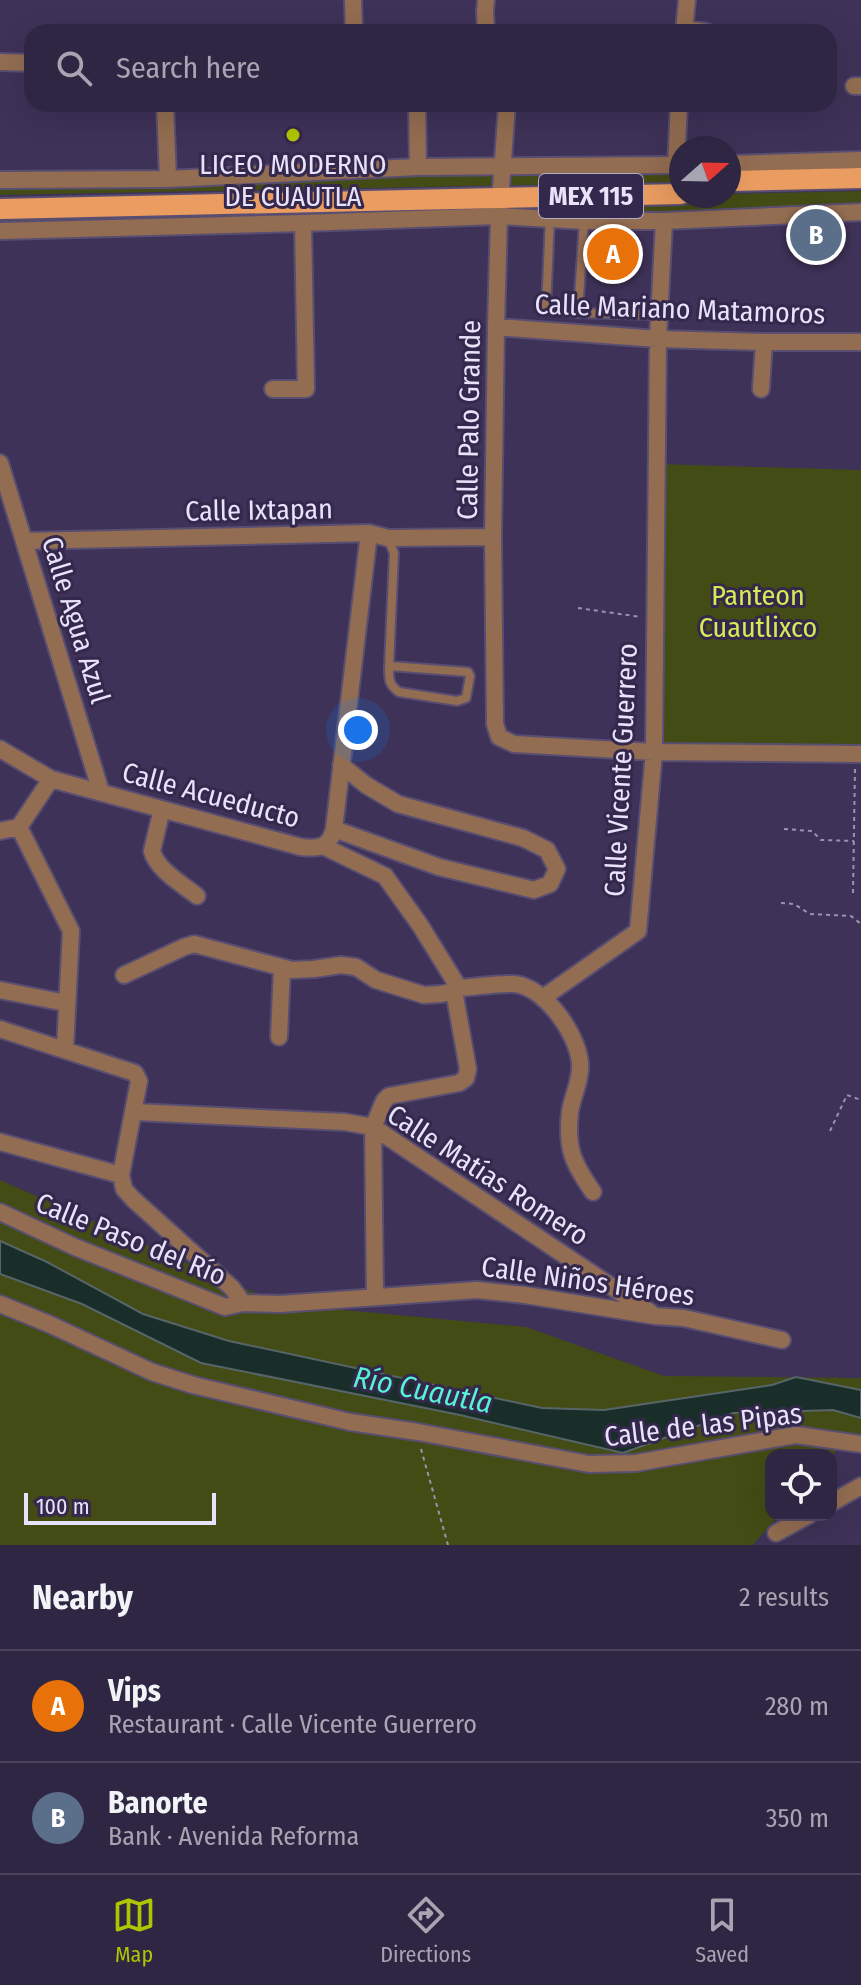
<!DOCTYPE html>
<meta charset="utf-8">
<style>
:root{--surface:#2e2642;--page:#3a324d;--text:#f1f3f6;--muted:#a7a5b2;--line:#49435b;--accent:#b0c502}
body{margin:0;font-family:"Fira Sans Condensed",sans-serif;background:var(--page);color:var(--text)}
.controls{position:absolute;right:24px;bottom:24px;display:grid;overflow:hidden;border-radius:16px;box-shadow:0 8px 32px #0002}
.controls button{width:72px;height:72px;display:grid;place-items:center;padding:0;border:0;border-bottom:2px solid var(--line);background:var(--surface);color:var(--text);font:40px sans-serif}
.compass{position:absolute;left:669px;top:136px;width:72px;height:72px;border-radius:50%;background:var(--surface);box-shadow:0 8px 32px #0002;rotate:70deg}
.scale{position:absolute;left:24px;bottom:20px;width:192px;box-sizing:border-box;padding-left:8px;border:4px solid #e8e2fa;border-top:0;font-size:22px;line-height:28px;white-space:nowrap;color:#e8e2fa;-webkit-text-stroke:6px #34284d;paint-order:stroke}
.you{position:absolute;left:358px;top:730px;width:28px;height:28px;margin:-20px;border:6px solid #fff;border-radius:50%;background:#1a73e8;box-shadow:0 0 0 12px #1a73e833}
.badge{display:grid;place-items:center;width:52px;height:52px;border-radius:50%;background:var(--accent);color:#fff;font-size:26px;font-weight:700}
.pin{position:absolute;translate:-50% -50%;border:4px solid #fff;box-shadow:0 2px 8px #0006}
.list{margin:0;padding:0;list-style:none}
h2{display:flex;justify-content:space-between;align-items:center;height:104px;margin:0;padding:0 32px;font-size:34px}
h2 small{font-size:26px;font-weight:400;color:var(--muted)}
.list li{display:grid;grid-template-columns:52px 1fr auto;gap:24px;align-items:center;box-sizing:border-box;height:112px;padding:0 32px;border-top:2px solid var(--line)}
.list b{display:block;font-size:30px;white-space:nowrap}
.list p{margin:0;font-size:26px;white-space:nowrap;color:var(--muted)}
.list em{font-size:26px;font-style:normal;color:var(--muted)}
.icon{flex:none;width:44px;height:44px;fill:none;stroke:currentColor;stroke-width:2;stroke-linecap:round;stroke-linejoin:round}
.map{position:relative;flex:none;width:861px;height:1545px;overflow:hidden}
.search{position:absolute;background:var(--surface);box-shadow:0 8px 32px #0002;left:24px;right:24px;top:24px;height:88px;display:flex;align-items:center;gap:20px;box-sizing:border-box;padding:0 28px;border-radius:24px;color:var(--muted);font-size:30px}
.sheet{height:328px;background:var(--surface)}
nav{display:flex;justify-content:space-around;align-items:center;box-sizing:border-box;height:112px;border-top:2px solid var(--line);background:var(--surface);font-size:22px;color:var(--muted)}
nav a{display:grid;justify-items:center;gap:4px}
nav .on{color:var(--accent)}
.map>svg:first-child{display:block}
.green{fill:#434c14}
.water{fill:#192e29;stroke:#576468;stroke-width:2}
.lines{fill:none;stroke-linecap:round;stroke-linejoin:round}
.service-casing{stroke:#594e72;stroke-width:12}
.minor-casing{stroke:#594e72;stroke-width:20}
.tertiary-casing{stroke:#594e72;stroke-width:20}
.primary-casing{stroke:#594e72;stroke-width:24}
.path{stroke:#9b92b1;stroke-width:2;stroke-dasharray:4 4;stroke-linecap:butt}
.service{stroke:#936d51;stroke-width:8}
.minor{stroke:#936d51;stroke-width:16}
.tertiary{stroke:#936d51;stroke-width:16}
.primary{stroke:#eb9d61;stroke-width:20}
.poi-dot{fill:#b0c502;stroke:#34284d;stroke-width:3}
.labels{text-anchor:middle;dominant-baseline:central;stroke-width:6;stroke-linejoin:round;paint-order:stroke}
.shield{fill:#34284d;stroke:#b2aac6;stroke-width:2}
.shield-label{font-size:26px;font-weight:bold;fill:#e8e2fa}
.poi-label{font-size:28px;fill:#e8e2fa;stroke:#34284d}
.street-label{font-size:28px;fill:#e8e2fa;stroke:#34284d}
.park-label{font-size:28px;fill:#d5eb56;stroke:#34284d}
.water-label{font-size:30px;font-style:italic;fill:#56f2d3;stroke:#34284d}
</style>
<div class="map">
<svg width="861" height="1545" viewBox="0 0 861 1545">
<rect width="100%" height="100%" fill="#3e3258"/>
<path class="green" d="M 681,165 L 681,182 L 0,195 L 0,180 Z
M 861,191 L 861,212 L 0,231 L 0,209 L 729,196 L 729,194 Z
M 656,464 L 861,470 L 861,755 L 654,752 Z
M 0,1180 L 280,1304 L 526,1327 L 664,1376 L 861,1378 L 861,1445 L 844,1442 L 831,1457 L 831,1455 L 771,1455 L 771,1515 L 779,1515 L 753,1545 L 0,1545 Z"/>
<path class="water" d="M 0,1241 L 47,1262 L 143,1314 L 229,1341 L 542,1408 L 604,1410 L 772,1385 L 796,1377 L 861,1390 L 861,1418 L 833,1410 L 733,1413 L 623,1453 L 460,1415 L 201,1363 L 82,1304 L 0,1274 Z"/>
<g class="lines">
<g class="service-casing">
<path id="service" d="M 550,218 L 546,308 L 578,313 L 658,315
M 578,313 L 584,221
M 388,538 L 394,553 L 389,666 C 389,679 388,684 399,692 L 457,701 L 466,698 L 470,676 L 468,672 L 389,666"/>
</g>
<g class="minor-casing">
<path id="minor" d="M 353,0 L 354,32
M 486,0 L 485,11 L 486,32
M 685,29 L 706,32
M 684,32 L 687,0
M 0,62 L 32,63
M 854,86 L 861,86
M 165,104 L 168,179
M 417,104 L 418,167
M 507,104 L 499,216 L 496,327 L 493,537 L 495,724 L 499,737 L 514,744 L 654,752 L 861,754
M 676,166 L 679,104
M 496,327 L 658,339 L 764,342 L 861,342
M 273,389 L 306,389 L 303,223
M 761,389 L 764,342
M 0,463 L 101,792
M 25,541 L 369,533 L 388,538 L 493,537
M 0,749 L 51,779 L 301,847 C 319,849 329,848 334,829 L 369,533
M 162,809 L 152,851 C 157,870 182,884 197,896
M 19,827 L 71,931 L 65,1049
M 19,827 L 51,779
M 334,829 L 439,867 L 534,890 L 550,884 L 557,869 L 547,850 L 523,838 L 398,804 L 366,785 L 341,765
M 0,831 L 19,827
M 325,847 L 385,876 L 420,925 L 459,988
M 124,975 L 184,947 L 194,944 L 292,970 L 314,969 L 341,965 L 356,967 L 376,980 L 424,995 L 441,994 L 454,991 L 459,988 C 477,987 497,983 514,984 C 546,986 583,1041 580,1070 C 579,1085 572,1098 570,1112 C 566,1149 573,1163 593,1192
M 0,990 L 66,1003
M 544,997 L 638,931 L 654,752 L 658,339 L 664,221
M 0,1029 L 135,1073 L 139,1081 L 121,1175 L 124,1189 L 133,1199 L 232,1288 L 243,1303
M 279,1037 L 282,968
M 135,1112 L 345,1122 L 373,1127 L 651,1313
M 0,1142 L 121,1175
M 0,1212 L 75,1247 L 225,1307 L 243,1303 L 280,1304 L 477,1290 L 525,1295 L 655,1316 L 684,1318 L 782,1340
M 375,1296 L 373,1127 L 384,1101 L 389,1096 L 459,1083 L 466,1078 L 468,1069 L 454,991
M 0,1304 L 49,1324 L 152,1372 L 193,1385 L 350,1422 L 418,1432 L 589,1464 L 636,1463 L 796,1435 L 861,1444
M 831,1503 L 861,1486
M 776,1533 L 809,1515"/>
</g>
<g class="tertiary-casing">
<path id="tertiary" d="M 729,164 L 861,160
M 0,180 L 168,179 L 418,167 L 681,165
M 0,231 L 303,223 L 499,216 L 584,221 L 664,221 L 861,212"/>
</g>
<g class="primary-casing">
<path id="primary" d="M 729,181 L 861,178
M 0,209 L 681,194"/>
</g>
<path class="path" d="M 578,608 L 641,617
M 784,829 L 812,831 L 821,840 L 854,841
M 853,893 L 855,767
M 781,903 L 794,904 L 810,914 L 851,916 L 861,924
M 830,1131 L 847,1095 L 861,1100
M 421,1449 L 448,1545"/>
<use href="#service" class="service"/>
<use href="#minor" class="minor"/>
<use href="#tertiary" class="tertiary"/>
<use href="#primary" class="primary"/>
</g>
<circle class="poi-dot" cx="293" cy="135" r="8"/>
<g class="labels">
<rect class="shield" x="539" y="174" width="104" height="44" rx="6"/>
<g class="shield-label">
<text x="591" y="196">MEX 115</text>
</g>
<g class="poi-label">
<text x="293" y="164">LICEO MODERNO<tspan x="293" dy="32">DE CUAUTLA</tspan></text>
</g>
<g class="street-label">
<text transform="translate(680 309) rotate(2)">Calle Mariano Matamoros</text>
<text transform="translate(469 420) rotate(-89)">Calle Palo Grande</text>
<text transform="translate(259 510) rotate(-1)">Calle Ixtapan</text>
<text transform="translate(76 620) rotate(73)">Calle Agua Azul</text>
<text transform="translate(621 770) rotate(-87)">Calle Vicente Guerrero</text>
<text transform="translate(211 795) rotate(15)">Calle Acueducto</text>
<text transform="translate(488 1175) rotate(33)">Calle Matías Romero</text>
<text transform="translate(131 1239) rotate(22)">Calle Paso del Río</text>
<text transform="translate(588 1281) rotate(8)">Calle Niños Héroes</text>
<text transform="translate(703 1425) rotate(-7)">Calle de las Pipas</text>
</g>
<g class="park-label">
<text x="758" y="595">Panteon<tspan x="758" dy="32">Cuautlixco</tspan></text>
</g>
<g class="water-label">
<text transform="translate(423 1390) rotate(11)">Río Cuautla</text>
</g>
</g>
</svg>
<div class="controls">
<button><svg class="icon" aria-label="locate" viewBox="0 0 24 24"><circle cx="12" cy="12" r="6"/><path d="M12 2v4M12 18v4M2 12h4M18 12h4"/></svg></button>
</div>
<svg class="compass" viewBox="-18 -18 36 36"><path d="M0-13l5 13h-10z" fill="#e53935"/><path d="M0 13l5-13h-10z" fill="#a7a5b2"/></svg>
<div class="scale">100 m</div>
<div class="you"></div>
<div class="pin badge" style="left:613px;top:254px;background:#e8710a">A</div>
<div class="pin badge" style="left:816px;top:235px;background:#5c6f8a">B</div>
<div class="search"><svg class="icon" aria-label="search" viewBox="0 0 24 24"><circle cx="10" cy="10" r="6"/><path d="M15 15l6 6"/></svg>Search here</div>
</div>
<section class="sheet">
<h2>Nearby<small>2 results</small></h2>
<ul class="list">
<li><span class="badge" style="background:#e8710a">A</span><div><b>Vips</b><p>Restaurant · Calle Vicente Guerrero</p></div><em>280 m</em></li>
<li><span class="badge" style="background:#5c6f8a">B</span><div><b>Banorte</b><p>Bank · Avenida Reforma</p></div><em>350 m</em></li>
</ul>
</section>
<nav>
<a class="on"><svg class="icon" aria-label="map" viewBox="0 0 24 24"><path d="M3 6l6-2 6 2 6-2v14l-6 2-6-2-6 2zM9 4v14M15 6v14"/></svg>Map</a>
<a><svg class="icon" aria-label="directions" viewBox="0 0 24 24"><path d="M12 3l9 9-9 9-9-9zM9 14v-3h6M13 9l2 2-2 2"/></svg>Directions</a>
<a><svg class="icon" aria-label="saved" viewBox="0 0 24 24"><path d="M7 4h10v16l-5-4-5 4z"/></svg>Saved</a>
</nav>
